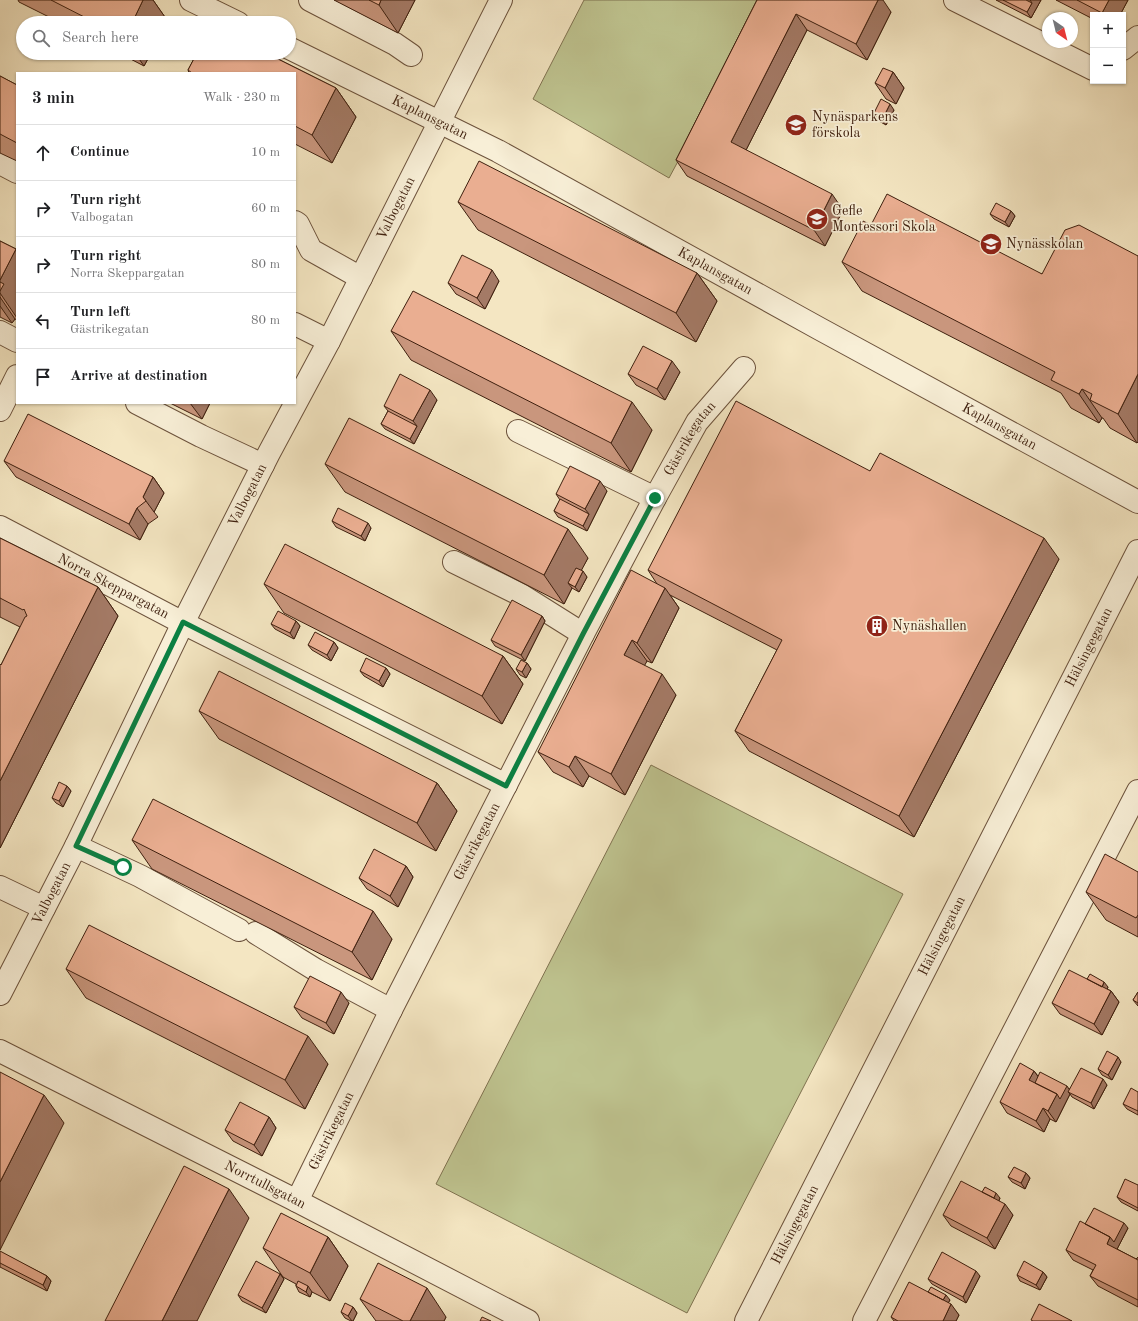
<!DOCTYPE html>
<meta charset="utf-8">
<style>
:root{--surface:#fff;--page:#f6f6f6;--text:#202124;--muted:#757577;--line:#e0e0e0}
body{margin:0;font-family:"Old Standard TT",serif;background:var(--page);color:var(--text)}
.controls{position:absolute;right:12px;top:12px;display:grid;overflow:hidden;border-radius:0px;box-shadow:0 1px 3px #0004}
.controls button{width:36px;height:36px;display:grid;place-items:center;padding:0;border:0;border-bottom:1px solid var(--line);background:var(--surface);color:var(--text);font:20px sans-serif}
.compass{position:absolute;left:1042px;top:12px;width:36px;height:36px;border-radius:50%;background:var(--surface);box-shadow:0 1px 3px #0004;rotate:145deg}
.stop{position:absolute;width:12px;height:12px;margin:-9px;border:3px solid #0b8043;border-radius:50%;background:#fff}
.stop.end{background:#0b8043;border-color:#fff;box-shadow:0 1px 4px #0008}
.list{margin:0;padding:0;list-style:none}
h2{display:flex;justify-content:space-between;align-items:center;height:52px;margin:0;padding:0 16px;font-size:17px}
h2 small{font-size:13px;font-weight:400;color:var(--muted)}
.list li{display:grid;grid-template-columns:26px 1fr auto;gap:12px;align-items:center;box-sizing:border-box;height:56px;padding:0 16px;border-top:1px solid var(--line)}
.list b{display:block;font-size:15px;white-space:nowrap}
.list p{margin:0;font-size:13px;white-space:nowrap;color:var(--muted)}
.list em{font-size:13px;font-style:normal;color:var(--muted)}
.icon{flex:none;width:22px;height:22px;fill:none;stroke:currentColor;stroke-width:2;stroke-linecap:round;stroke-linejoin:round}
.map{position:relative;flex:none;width:1138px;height:1321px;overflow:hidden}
.search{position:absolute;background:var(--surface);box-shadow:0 1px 3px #0004;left:16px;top:16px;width:280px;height:44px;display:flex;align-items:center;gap:10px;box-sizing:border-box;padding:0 14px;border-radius:22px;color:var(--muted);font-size:15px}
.panel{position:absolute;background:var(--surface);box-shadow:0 1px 3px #0004;left:16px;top:72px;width:280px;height:332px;border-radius:0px}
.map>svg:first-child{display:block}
.green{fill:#bfc490;stroke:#7f7250}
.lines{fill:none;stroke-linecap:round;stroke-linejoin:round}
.minor-casing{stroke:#6c523c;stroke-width:24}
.minor{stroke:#f8efd7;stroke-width:22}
.wall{fill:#c9967d;stroke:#3f200f}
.shaded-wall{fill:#a47a66;stroke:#3f200f}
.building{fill:#eaae91;stroke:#3f200f}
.route{stroke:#0b8043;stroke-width:5}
.labels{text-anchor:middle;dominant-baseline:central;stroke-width:3.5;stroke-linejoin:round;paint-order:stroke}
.poi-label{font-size:14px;fill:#3f200f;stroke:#f8efd7;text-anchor:start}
.street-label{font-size:14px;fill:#3f200f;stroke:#f8efd7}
</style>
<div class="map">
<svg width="1138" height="1321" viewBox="0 0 1138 1321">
<rect width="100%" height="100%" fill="#f4e6c2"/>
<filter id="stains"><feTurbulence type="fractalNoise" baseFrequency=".005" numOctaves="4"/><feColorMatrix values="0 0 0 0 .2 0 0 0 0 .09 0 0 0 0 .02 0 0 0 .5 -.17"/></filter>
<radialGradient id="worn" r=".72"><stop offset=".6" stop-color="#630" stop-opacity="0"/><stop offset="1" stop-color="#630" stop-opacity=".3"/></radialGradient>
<path class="green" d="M 584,0 L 765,0 L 669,178 L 533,99 Z
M 651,765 L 903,894 L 687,1313 L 436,1184 Z"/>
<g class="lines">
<g class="minor-casing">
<g id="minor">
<path d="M 191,0 L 238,23"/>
<path d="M 310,0 L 395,44 L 411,55"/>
<path d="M 955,0 L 1093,69"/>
<path id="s1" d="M 289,48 L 498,151 L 820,329 L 1138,502"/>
<path d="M 1123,49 L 1138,37"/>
<path d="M 0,163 L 17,172"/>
<path d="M 295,222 L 298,224 L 311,250 L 361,278"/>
<path d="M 295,324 L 329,341"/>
<path d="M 0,332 L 17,341"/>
<path d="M 137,403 L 201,436 L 263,465"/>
<path d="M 0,410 L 17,376"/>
<path d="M 518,431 L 655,498"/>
<path id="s2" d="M 0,527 L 183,623 L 506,785"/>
<path d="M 454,562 L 521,595 L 583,634"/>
<path d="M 76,846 L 140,876 L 239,930"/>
<path d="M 0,887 L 44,908"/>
<path d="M 256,933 L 316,970 L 391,1010"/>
<path id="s3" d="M 0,994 L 76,846 L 183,623 L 269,453 L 329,341 L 501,0"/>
<path id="s4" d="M 0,1051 L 297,1201 L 528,1321"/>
<path id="s5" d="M 297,1201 L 391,1010 L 583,634 L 655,498 L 697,422 L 744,368"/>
<path id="s6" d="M 746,1321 L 1138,551"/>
<path d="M 864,1321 L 1138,791"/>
</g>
</g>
<use href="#minor" class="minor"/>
</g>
<path class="wall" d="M 18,0 L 153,0 L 167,20 L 166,23 L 61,23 L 19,2 Z
M 334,0 L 415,0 L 398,33 Z
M 757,0 L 891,12 L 867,60 L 807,30 L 746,150 L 843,210 L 825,246 L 687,176 L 676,160 Z
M 996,0 L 1041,0 L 1031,18 Z
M 1056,0 L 1128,0 L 1120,15 L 1093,15 L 1093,19 Z
M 119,53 L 151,53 L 144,66 Z
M 197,53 L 266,53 L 336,88 L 356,117 L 332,163 L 295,144 L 295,73 L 189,73 L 188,70 Z
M 893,72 L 904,88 L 896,104 L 886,99 L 875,83 Z
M 0,76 L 17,85 L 17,161 L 0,153 Z
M 894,110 L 886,125 L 877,120 L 873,115 Z
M 458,202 L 697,273 L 717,301 L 696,342 L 478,230 Z
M 1011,211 L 1015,216 L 1009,227 L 994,219 L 990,214 Z
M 871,225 L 1042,274 L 1138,256 L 1138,442 L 1137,443 L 1110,428 L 1103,418 L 1102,418 L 1099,423 L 1071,408 L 1061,393 L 862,291 L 842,262 Z
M 0,241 L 16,249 L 17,250 L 17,320 L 15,319 L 12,323 L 0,317 Z
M 499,281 L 485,309 L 456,294 L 448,283 Z
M 391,331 L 652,430 L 631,472 L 411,360 Z
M 680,372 L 665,400 L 636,385 L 628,374 Z
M 437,400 L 414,444 L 385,429 L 381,424 L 388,411 L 384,406 Z
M 170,403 L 210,403 L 202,419 Z
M 4,461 L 153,477 L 164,493 L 154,512 L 158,517 L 148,524 L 140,540 L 16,477 Z
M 325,464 L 588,558 L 581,570 L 587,577 L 579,592 L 572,588 L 564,604 L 345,492 Z
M 870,471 L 1059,559 L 914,837 L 749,751 L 735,731 L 777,650 L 670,595 L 679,608 L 652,663 L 647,661 L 644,665 L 676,695 L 625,795 L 589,776 L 583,787 L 553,772 L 538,752 L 657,584 L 648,570 Z
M 607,491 L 587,531 L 558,517 L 554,511 L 560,500 L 556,494 Z
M 332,521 L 371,528 L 365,541 L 336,527 Z
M 0,538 L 98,587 L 118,616 L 0,848 L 0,664 L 1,665 L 20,627 L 0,617 Z
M 264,584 L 503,656 L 523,684 L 502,724 L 284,613 Z
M 542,616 L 545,621 L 525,661 L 495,646 L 491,640 Z
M 296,621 L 300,626 L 294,639 L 275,629 L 271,624 Z
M 334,642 L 338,648 L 331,661 L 312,650 L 308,645 Z
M 527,663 L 531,669 L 526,678 L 520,675 L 516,669 Z
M 386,668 L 390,674 L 383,687 L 364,676 L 360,671 Z
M 199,711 L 437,783 L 457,811 L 436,851 L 219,739 Z
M 67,786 L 71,791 L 63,807 L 56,803 L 52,798 Z
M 132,840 L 392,939 L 372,980 L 152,869 Z
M 406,866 L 413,877 L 398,907 L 367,889 L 359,878 Z
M 1138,872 L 1138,937 L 1106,920 L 1086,892 Z
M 66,969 L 328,1064 L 305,1109 L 86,998 Z
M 1087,979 L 1108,987 L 1107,989 L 1111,991 L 1119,1002 L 1102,1035 L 1060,1014 L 1052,1003 Z
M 1138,992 L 1138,1006 L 1133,1000 Z
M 349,1003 L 334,1034 L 302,1018 L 294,1007 Z
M 1121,1062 L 1112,1080 L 1102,1075 L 1098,1069 Z
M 1034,1071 L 1038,1076 L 1070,1089 L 1107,1085 L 1094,1109 L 1072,1097 L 1070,1094 L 1056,1122 L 1050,1119 L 1044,1132 L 1007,1113 L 1000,1102 Z
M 1138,1092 L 1138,1115 L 1127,1109 L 1123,1104 Z
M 269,1117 L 276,1128 L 262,1156 L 233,1141 L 225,1130 Z
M 1026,1173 L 1030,1178 L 1025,1189 L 1012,1182 L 1008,1177 Z
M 1138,1185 L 1138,1211 L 1121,1202 L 1117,1197 Z
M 982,1192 L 1000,1198 L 999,1201 L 1013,1215 L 995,1249 L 951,1226 L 943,1215 Z
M 1085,1224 L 1128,1228 L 1117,1249 L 1136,1259 L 1138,1257 L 1138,1307 L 1098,1286 L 1090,1276 L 1093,1270 L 1073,1260 L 1066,1250 Z
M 328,1237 L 348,1266 L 330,1301 L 312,1292 L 310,1297 L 299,1292 L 296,1286 L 296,1284 L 283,1277 L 263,1248 Z
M 0,1252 L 47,1276 L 51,1281 L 47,1291 L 0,1267 Z
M 1043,1272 L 1047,1277 L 1040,1290 L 1020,1281 L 1017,1275 Z
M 280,1274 L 284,1279 L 266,1313 L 242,1301 L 238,1295 Z
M 980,1276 L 966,1303 L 932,1284 L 928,1279 Z
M 928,1292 L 950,1300 L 948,1303 L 959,1315 L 956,1321 L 894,1321 L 891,1317 Z
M 360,1299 L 446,1317 L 444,1321 L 376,1321 Z
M 353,1307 L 357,1313 L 353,1321 L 351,1321 L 345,1318 L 341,1312 Z"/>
<path class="shaded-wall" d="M 143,0 L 153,0 L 167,20 L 166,23 L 132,23 Z
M 381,0 L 415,0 L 398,33 L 379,5 Z
M 878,0 L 883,0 L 891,12 L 867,60 L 856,44 Z
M 1030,0 L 1041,0 L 1031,18 L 1027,12 L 1032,3 Z
M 1109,0 L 1128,0 L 1120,15 L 1104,15 L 1102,13 Z
M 796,14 L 807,30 L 742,158 L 731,142 Z
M 135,53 L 151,53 L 144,66 Z
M 893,72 L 904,88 L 896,104 L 885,88 Z
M 336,88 L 356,117 L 332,163 L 312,135 Z
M 890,104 L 894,110 L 886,125 L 882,120 Z
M 832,194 L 843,210 L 825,246 L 814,230 Z
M 1011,211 L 1015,216 L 1009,227 L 1005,222 Z
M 16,249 L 17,250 L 17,318 L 0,293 L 0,280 Z
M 492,270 L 499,281 L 485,309 L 477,298 Z
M 697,273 L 717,301 L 696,342 L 676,313 Z
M 0,297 L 15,319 L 12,323 L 0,306 Z
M 672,361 L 680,372 L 665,400 L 657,389 Z
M 1138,374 L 1138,442 L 1137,443 L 1118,414 Z
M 1082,389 L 1102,418 L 1099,423 L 1079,394 Z
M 430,390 L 437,400 L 414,444 L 410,439 L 417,426 L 413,421 Z
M 632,402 L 652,430 L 631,472 L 611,443 Z
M 190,403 L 210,403 L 202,419 Z
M 153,477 L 164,493 L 154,512 L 143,497 Z
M 600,481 L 607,491 L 587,531 L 583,526 L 589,514 L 585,509 Z
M 137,508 L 148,524 L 140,540 L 129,524 Z
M 368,523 L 371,528 L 365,541 L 361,536 Z
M 568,529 L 588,558 L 573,586 L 568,583 L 572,588 L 564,604 L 544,575 Z
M 1044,538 L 1059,559 L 914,837 L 899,816 Z
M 583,571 L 587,577 L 579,592 L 575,587 Z
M 98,587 L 118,616 L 0,848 L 0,781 Z
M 665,588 L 679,608 L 652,663 L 637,643 Z
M 542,616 L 545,621 L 525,661 L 521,655 Z
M 296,621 L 300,626 L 294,639 L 290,633 Z
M 632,640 L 647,661 L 639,676 L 624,655 Z
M 334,642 L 338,648 L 331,661 L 327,655 Z
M 503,656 L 523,684 L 502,724 L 482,696 Z
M 527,663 L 531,669 L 526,678 L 522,672 Z
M 386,668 L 390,674 L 383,687 L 379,681 Z
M 662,674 L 676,695 L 625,795 L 611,774 Z
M 575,756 L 589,776 L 583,787 L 569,767 Z
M 437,783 L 457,811 L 436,851 L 417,823 Z
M 67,786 L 71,791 L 63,807 L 59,801 Z
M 406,866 L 413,877 L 398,907 L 390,896 Z
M 373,911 L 392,939 L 372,980 L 352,952 Z
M 1104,982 L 1108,987 L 1105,995 L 1101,990 Z
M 1111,991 L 1119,1002 L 1102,1035 L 1094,1024 Z
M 341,992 L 349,1003 L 334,1034 L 326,1023 Z
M 308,1036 L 328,1064 L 305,1109 L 285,1080 Z
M 1118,1057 L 1121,1062 L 1112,1080 L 1108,1075 Z
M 1034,1071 L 1042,1082 L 1033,1085 L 1029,1080 Z
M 1103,1079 L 1107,1085 L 1094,1109 L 1091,1103 Z
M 1067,1086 L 1071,1092 L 1068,1092 L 1070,1094 L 1056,1122 L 1048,1111 L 1057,1094 Z
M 44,1095 L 64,1123 L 0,1250 L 0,1182 Z
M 1043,1108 L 1050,1119 L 1044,1132 L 1036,1121 Z
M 269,1117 L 276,1128 L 262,1156 L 254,1145 Z
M 1026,1173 L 1030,1178 L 1025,1189 L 1021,1183 Z
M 229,1189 L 249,1218 L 197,1321 L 162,1321 Z
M 996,1193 L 1000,1198 L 996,1206 L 992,1201 Z
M 1005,1204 L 1013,1215 L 995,1249 L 987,1238 Z
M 1124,1223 L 1128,1228 L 1114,1255 L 1107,1244 L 1110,1237 Z
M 328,1237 L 348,1266 L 330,1301 L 310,1273 Z
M 976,1271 L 980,1276 L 966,1303 L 963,1297 Z
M 1043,1272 L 1047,1277 L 1040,1290 L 1036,1285 Z
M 280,1274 L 284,1279 L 266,1313 L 262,1308 Z
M 47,1276 L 51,1281 L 47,1291 L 43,1285 Z
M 308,1286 L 312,1292 L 310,1297 L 306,1292 Z
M 427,1288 L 446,1317 L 444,1321 L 410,1321 Z
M 946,1295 L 950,1300 L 945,1308 L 942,1302 Z
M 951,1304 L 959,1315 L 956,1321 L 943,1321 Z
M 353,1307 L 357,1313 L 353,1321 L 352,1321 L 348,1316 Z"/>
<path class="building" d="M 51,0 L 143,0 L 132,23 L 96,23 Z
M 369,0 L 381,0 L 379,5 Z
M 757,0 L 878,0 L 856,44 L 796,14 L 731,142 L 832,194 L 814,230 L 676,160 Z
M 1003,0 L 1026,0 L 1032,3 L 1027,12 Z
M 1077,0 L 1109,0 L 1102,13 Z
M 197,53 L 266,53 L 336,88 L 312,135 L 295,126 L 295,73 L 192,73 L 188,70 Z
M 883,68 L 893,72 L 885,88 L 875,83 Z
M 0,76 L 17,85 L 17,143 L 0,134 Z
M 881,99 L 890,104 L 882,120 L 873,115 Z
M 479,161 L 697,273 L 676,313 L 458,202 Z
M 887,194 L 1042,274 L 1065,230 L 1079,225 L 1138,256 L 1138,374 L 1118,414 L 1090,400 L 1092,394 L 1082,389 L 1079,394 L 1051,380 L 1055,372 L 842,262 L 863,221 L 871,225 Z
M 996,203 L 1011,211 L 1005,222 L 990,214 Z
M 0,241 L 16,249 L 0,280 Z
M 462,255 L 492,270 L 477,298 L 448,283 Z
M 0,282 L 4,284 L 0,291 Z
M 413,291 L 632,402 L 611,443 L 391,331 Z
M 643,346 L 672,361 L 657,389 L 628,374 Z
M 400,374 L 430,390 L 413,421 L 384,406 Z
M 736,401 L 870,471 L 880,453 L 1044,538 L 899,816 L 735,731 L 782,640 L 648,570 Z
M 388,411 L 417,426 L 410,439 L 381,424 Z
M 28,414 L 153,477 L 143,497 L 146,501 L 137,508 L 129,524 L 4,461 Z
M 349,418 L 568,529 L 544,575 L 325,464 Z
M 570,466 L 600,481 L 585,509 L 556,494 Z
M 560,499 L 589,514 L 583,526 L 554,511 Z
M 338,508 L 368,523 L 361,536 L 332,521 Z
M 0,538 L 98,587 L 0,781 L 0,664 L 1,665 L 25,617 L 27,616 L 24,609 L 23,610 L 0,598 Z
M 285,544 L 503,656 L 482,696 L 264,584 Z
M 576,568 L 583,571 L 575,587 L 568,583 Z
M 631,570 L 665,588 L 637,643 L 632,640 L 624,655 L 662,674 L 611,774 L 575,756 L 569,767 L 538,752 Z
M 512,600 L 542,616 L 521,655 L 491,640 Z
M 278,611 L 296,621 L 290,633 L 271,624 Z
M 315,632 L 334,642 L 327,655 L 308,645 Z
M 366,658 L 386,668 L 379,681 L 360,671 Z
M 521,660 L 527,663 L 522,672 L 516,669 Z
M 219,671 L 437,783 L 417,823 L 199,711 Z
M 59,782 L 67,786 L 59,801 L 52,798 Z
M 153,799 L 373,911 L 352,952 L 132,840 Z
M 374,849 L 406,866 L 390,896 L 359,878 Z
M 1105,854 L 1138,872 L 1138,915 L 1136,918 L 1086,892 Z
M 89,925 L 308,1036 L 285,1080 L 66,969 Z
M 1069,970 L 1111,991 L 1094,1024 L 1052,1003 Z
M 1090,974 L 1104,982 L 1102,987 L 1087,979 Z
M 310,976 L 341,992 L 326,1023 L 294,1007 Z
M 1138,992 L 1138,1003 L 1133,1000 Z
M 1107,1051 L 1118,1057 L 1108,1075 L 1098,1069 Z
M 1020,1063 L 1034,1071 L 1029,1080 L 1057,1094 L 1048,1111 L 1043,1108 L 1036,1121 L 1000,1102 Z
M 1081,1068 L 1103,1079 L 1091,1103 L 1068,1092 Z
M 0,1072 L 44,1095 L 0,1182 Z
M 1040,1072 L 1067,1086 L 1060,1099 L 1057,1094 L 1035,1083 Z
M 1131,1088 L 1138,1092 L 1138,1111 L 1123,1104 Z
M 240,1102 L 269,1117 L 254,1145 L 225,1130 Z
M 184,1166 L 229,1189 L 162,1321 L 105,1321 Z
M 1014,1167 L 1026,1173 L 1021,1183 L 1008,1177 Z
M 1125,1179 L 1138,1185 L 1138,1208 L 1117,1197 Z
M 961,1181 L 1005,1204 L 987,1238 L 943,1215 Z
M 985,1187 L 996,1193 L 994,1198 L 982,1192 Z
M 1094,1208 L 1124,1223 L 1114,1242 L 1110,1237 L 1085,1224 Z
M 281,1213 L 328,1237 L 310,1273 L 263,1248 Z
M 1080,1221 L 1110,1237 L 1107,1244 L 1138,1260 L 1138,1300 L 1090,1276 L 1096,1265 L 1066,1250 Z
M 0,1251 L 47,1276 L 43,1285 L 0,1263 Z
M 942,1252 L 976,1271 L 963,1297 L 928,1279 Z
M 256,1261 L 280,1274 L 262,1308 L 238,1295 Z
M 1024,1261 L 1043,1272 L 1036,1285 L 1017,1275 Z
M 378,1263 L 427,1288 L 410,1321 L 403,1321 L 360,1299 Z
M 298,1281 L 308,1286 L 306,1292 L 296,1286 Z
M 909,1282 L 951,1304 L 943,1321 L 898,1321 L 891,1317 Z
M 931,1287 L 946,1295 L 943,1300 L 928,1292 Z
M 345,1303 L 353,1307 L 348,1316 L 341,1312 Z
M 1039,1304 L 1072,1321 L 1033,1321 L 1031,1320 Z
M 482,1317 L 491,1321 L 480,1321 Z"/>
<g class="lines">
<path class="route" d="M 123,867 L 76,846 L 183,622 L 506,786 L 583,634 L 655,498"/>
</g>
<defs>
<g id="school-disc" transform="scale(1.15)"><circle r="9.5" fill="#8f2418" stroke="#f8efd7"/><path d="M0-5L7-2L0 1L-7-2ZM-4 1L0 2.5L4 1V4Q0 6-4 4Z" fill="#fff"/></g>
<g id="building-disc" transform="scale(1.15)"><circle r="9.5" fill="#8f2418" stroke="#f8efd7"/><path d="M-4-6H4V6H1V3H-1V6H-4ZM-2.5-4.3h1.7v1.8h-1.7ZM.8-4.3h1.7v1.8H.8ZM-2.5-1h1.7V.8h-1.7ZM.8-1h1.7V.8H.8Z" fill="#fff"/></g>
</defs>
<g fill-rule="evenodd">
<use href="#school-disc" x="796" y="125"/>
<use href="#school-disc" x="817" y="219"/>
<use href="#school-disc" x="991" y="244"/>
<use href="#building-disc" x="877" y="626"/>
</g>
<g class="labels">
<g class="poi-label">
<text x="812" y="117">Nynäsparkens<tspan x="812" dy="16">förskola</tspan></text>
<text x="832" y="211">Gefle<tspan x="832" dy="16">Montessori Skola</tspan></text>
<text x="1006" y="244">Nynässkolan</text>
<text x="892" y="626">Nynäshallen</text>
</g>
<g class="street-label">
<text stroke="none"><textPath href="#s1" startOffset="157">Kaplansgatan</textPath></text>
<text stroke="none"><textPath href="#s3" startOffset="880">Valbogatan</textPath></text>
<text stroke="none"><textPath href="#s1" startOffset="481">Kaplansgatan</textPath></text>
<text stroke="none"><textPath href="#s1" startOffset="805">Kaplansgatan</textPath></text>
<text stroke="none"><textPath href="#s5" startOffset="858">Gästrikegatan</textPath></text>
<text stroke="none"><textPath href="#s3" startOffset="557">Valbogatan</textPath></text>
<text stroke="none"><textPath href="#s2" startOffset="128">Norra Skeppargatan</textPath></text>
<text stroke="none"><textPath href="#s6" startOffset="756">Hälsingegatan</textPath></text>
<text stroke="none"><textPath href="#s5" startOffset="402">Gästrikegatan</textPath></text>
<text stroke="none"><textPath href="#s3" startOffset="113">Valbogatan</textPath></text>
<text stroke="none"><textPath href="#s6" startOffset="432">Hälsingegatan</textPath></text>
<text stroke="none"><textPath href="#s5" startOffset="78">Gästrikegatan</textPath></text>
<text stroke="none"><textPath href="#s4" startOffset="297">Norrtullsgatan</textPath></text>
<text stroke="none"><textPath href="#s6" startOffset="108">Hälsingegatan</textPath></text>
</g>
</g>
<rect width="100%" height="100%" filter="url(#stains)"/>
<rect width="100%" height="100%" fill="url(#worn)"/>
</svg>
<div class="controls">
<button>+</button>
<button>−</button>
</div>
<svg class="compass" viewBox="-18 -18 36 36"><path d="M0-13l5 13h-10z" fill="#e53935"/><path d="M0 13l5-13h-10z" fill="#757577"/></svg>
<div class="stop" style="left:123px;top:867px"></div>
<div class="stop end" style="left:655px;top:498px"></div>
<div class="search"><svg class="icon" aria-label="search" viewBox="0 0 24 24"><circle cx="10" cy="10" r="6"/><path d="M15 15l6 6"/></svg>Search here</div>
<section class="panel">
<h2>3 min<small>Walk · 230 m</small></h2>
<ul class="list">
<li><svg class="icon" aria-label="ahead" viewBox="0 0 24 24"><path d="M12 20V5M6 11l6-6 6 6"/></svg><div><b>Continue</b></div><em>10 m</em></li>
<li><svg class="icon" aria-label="right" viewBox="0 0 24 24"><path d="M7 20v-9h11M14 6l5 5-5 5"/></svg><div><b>Turn right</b><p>Valbogatan</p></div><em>60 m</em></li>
<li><svg class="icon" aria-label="right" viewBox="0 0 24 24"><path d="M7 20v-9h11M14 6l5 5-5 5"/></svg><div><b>Turn right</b><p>Norra Skeppargatan</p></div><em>80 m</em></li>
<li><svg class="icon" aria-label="left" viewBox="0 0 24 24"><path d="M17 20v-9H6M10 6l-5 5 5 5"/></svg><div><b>Turn left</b><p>Gästrikegatan</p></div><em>80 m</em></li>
<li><svg class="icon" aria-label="arrive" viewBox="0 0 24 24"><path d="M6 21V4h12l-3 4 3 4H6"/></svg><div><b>Arrive at destination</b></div></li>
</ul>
</section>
</div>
